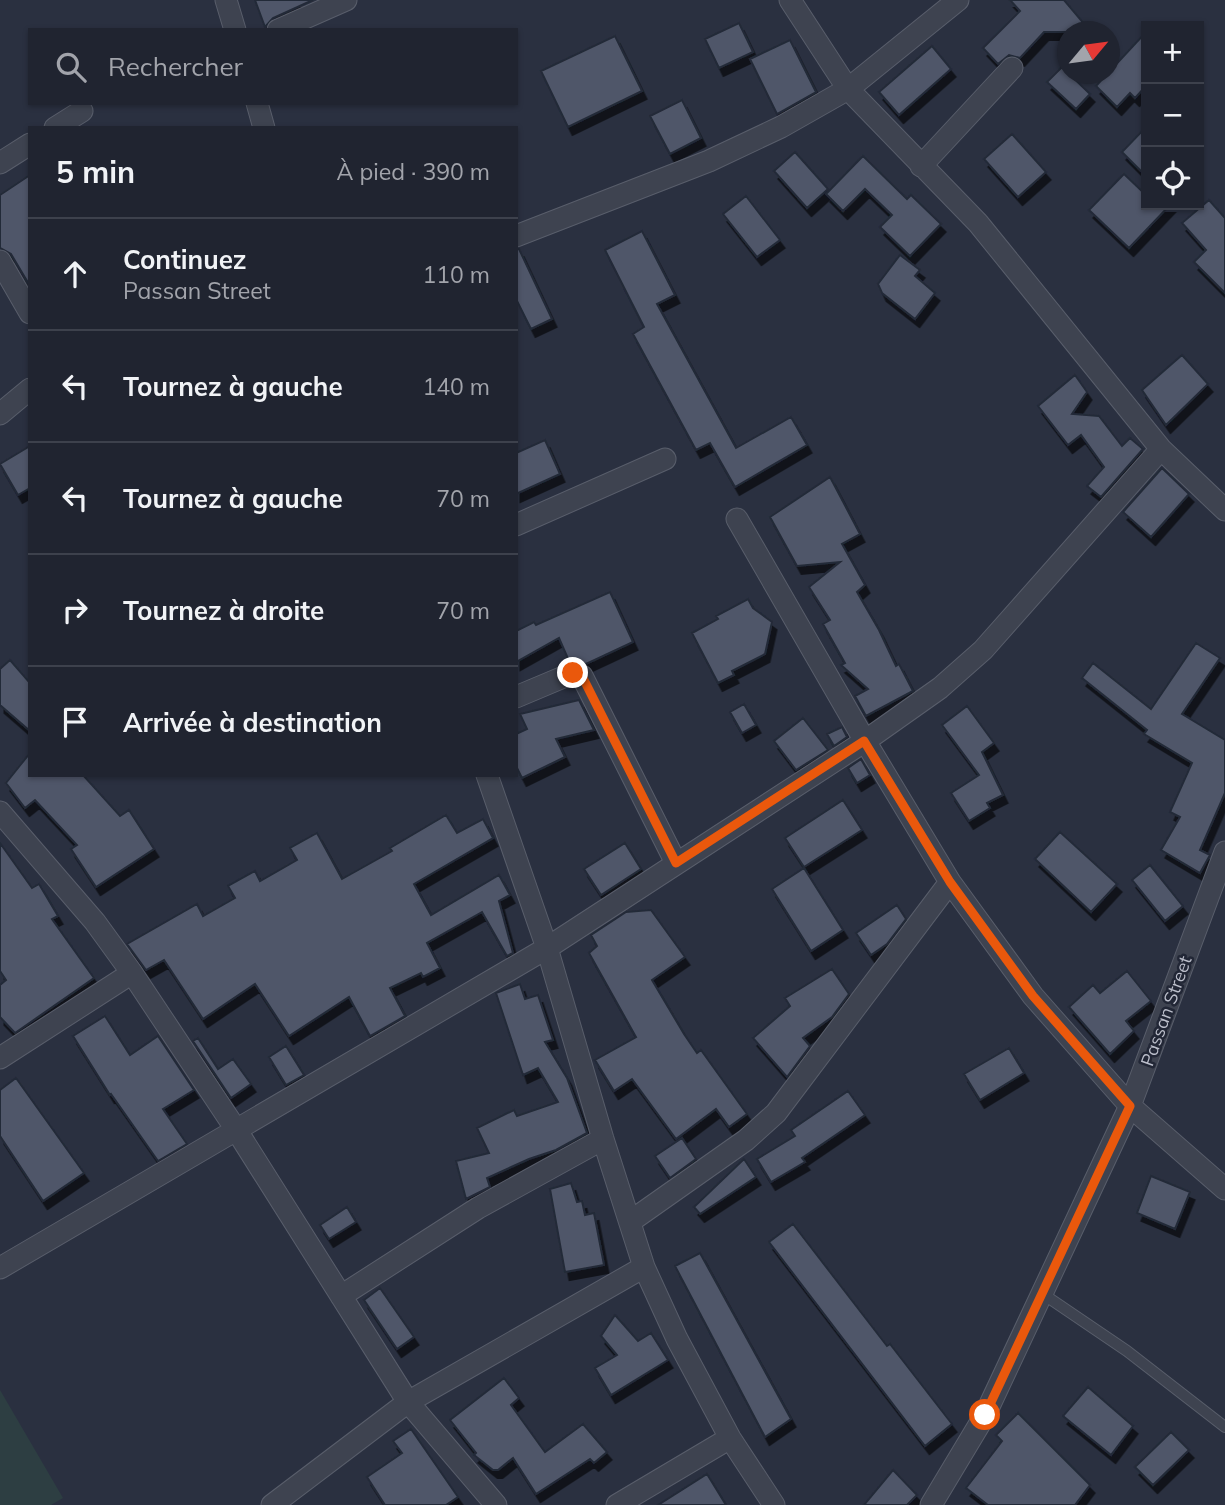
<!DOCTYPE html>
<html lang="fr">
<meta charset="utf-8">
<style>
:root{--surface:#202430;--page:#2d303c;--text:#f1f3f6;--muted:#a2a4ab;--line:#3d414c}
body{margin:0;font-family:Mulish,sans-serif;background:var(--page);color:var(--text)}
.controls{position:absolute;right:21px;top:21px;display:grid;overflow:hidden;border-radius:0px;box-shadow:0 2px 5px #0004}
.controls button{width:63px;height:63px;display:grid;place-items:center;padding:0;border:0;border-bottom:2px solid var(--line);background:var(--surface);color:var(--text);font:35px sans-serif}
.compass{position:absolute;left:1057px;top:21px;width:63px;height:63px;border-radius:50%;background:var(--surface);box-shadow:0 2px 5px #0004;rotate:61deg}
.stop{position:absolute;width:21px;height:21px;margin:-16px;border:5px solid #ea580c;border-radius:50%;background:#fff}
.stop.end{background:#ea580c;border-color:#fff;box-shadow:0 2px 7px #0008}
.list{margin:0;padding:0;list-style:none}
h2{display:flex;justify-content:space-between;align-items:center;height:91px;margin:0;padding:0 28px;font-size:30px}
h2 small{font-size:23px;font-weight:400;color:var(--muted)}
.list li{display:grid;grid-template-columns:46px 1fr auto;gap:21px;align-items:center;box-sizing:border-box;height:112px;padding:0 28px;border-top:2px solid var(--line)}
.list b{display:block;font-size:26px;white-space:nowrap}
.list p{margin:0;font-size:23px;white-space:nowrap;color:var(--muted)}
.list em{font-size:23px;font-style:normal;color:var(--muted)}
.icon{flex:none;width:38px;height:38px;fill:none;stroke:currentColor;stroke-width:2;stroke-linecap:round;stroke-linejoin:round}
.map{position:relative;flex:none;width:1225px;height:1505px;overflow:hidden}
.search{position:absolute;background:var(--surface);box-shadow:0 2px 5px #0004;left:28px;top:28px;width:490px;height:77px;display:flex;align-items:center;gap:18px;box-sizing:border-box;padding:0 24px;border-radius:0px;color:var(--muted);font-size:26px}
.panel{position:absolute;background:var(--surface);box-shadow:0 2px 5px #0004;left:28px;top:126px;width:490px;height:651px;border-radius:0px}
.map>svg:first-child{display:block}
.green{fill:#2d3e42}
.building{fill:#505769;stroke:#242a38;stroke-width:2;filter:url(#shadow)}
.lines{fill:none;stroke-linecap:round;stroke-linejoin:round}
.lane-casing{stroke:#595e6b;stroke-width:12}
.street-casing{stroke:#595e6b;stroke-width:23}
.lane{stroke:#3e4350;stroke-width:10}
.street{stroke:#3e4350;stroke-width:21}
.route{stroke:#ea580c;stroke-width:9}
.labels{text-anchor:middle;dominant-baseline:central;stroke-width:5;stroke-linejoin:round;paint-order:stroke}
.street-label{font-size:18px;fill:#bbbeca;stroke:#222736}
</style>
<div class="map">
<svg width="1225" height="1505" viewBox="0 0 1225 1505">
<defs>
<filter id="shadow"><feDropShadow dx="4.5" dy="8" stdDeviation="0" flood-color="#0009"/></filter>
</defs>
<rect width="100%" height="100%" fill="#2a3040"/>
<path class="green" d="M 0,1390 L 63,1498 L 51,1505 L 0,1505 Z"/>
<path class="building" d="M 255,0 L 313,0 L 273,18 L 265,27 Z
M 1010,0 L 1064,0 L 1091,32 L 1044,32 L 1020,58 L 1009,55 L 998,64 L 983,48 L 1020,11 Z
M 739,23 L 753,52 L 719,68 L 705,39 Z
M 1146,32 L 1146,86 L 1135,98 L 1130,93 L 1117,107 L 1096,86 Z
M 615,36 L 642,91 L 568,127 L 541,71 Z
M 790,40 L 816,92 L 777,114 L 750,59 Z
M 932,46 L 951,69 L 899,115 L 879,92 Z
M 1062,67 L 1090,94 L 1076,109 L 1047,82 Z
M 682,100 L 701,138 L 670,154 L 650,116 Z
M 1146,127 L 1146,176 L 1122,152 Z
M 1012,134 L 1046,172 L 1018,197 L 984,159 Z
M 795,152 L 828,189 L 807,208 L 774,171 Z
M 863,156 L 907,199 L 911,195 L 941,224 L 910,256 L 880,227 L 892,215 L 865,189 L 843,211 L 826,194 Z
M 1124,174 L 1146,195 L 1146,205 L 1170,205 L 1129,248 L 1089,210 Z
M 30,175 L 30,286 L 11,254 L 0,248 L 0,195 Z
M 746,196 L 780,240 L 757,257 L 723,214 Z
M 1209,200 L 1225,218 L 1225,293 L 1194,262 L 1206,250 L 1182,223 Z
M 642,231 L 675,295 L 657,304 L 736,448 L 791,417 L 807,445 L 735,487 L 710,443 L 696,450 L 633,334 L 644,327 L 605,250 Z
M 516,249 L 519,249 L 552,319 L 531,329 L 516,299 Z
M 900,255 L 920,270 L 915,276 L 935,293 L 915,319 L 882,293 L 878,284 Z
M 1182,355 L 1208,384 L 1166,425 L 1142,390 Z
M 1075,375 L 1087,392 L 1072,414 L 1099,416 L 1122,446 L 1130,438 L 1143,449 L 1101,497 L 1087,486 L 1104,467 L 1081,435 L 1068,445 L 1038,406 Z
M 545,440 L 560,474 L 516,494 L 516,453 Z
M 30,446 L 30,488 L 18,495 L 0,464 Z
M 1162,468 L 1189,494 L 1151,537 L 1123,512 Z
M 830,477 L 860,534 L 842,544 L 865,585 L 857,592 L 879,630 L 896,666 L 899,664 L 913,691 L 866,716 L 855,696 L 868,689 L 841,665 L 845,663 L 823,624 L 830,620 L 809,587 L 840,562 L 797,566 L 770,517 Z
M 610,592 L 633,642 L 586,664 L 569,661 L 559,638 L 516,662 L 516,631 L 534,622 L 536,625 Z
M 748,599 L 753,608 L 772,622 L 765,654 L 732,671 L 734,675 L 718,683 L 692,633 L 718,619 L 716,616 Z
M 1196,643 L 1220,658 L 1182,714 L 1225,740 L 1225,793 L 1200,850 L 1210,855 L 1200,873 L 1161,850 L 1180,817 L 1170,812 L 1192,763 L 1144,734 L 1147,730 L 1082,678 L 1093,663 L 1151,709 Z
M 10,660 L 30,683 L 30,731 L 0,705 L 0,669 Z
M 579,700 L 594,730 L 556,739 L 565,757 L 522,778 L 516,766 L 516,734 L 527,729 L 520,714 Z
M 744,704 L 756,725 L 742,733 L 730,712 Z
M 967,706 L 994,743 L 982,752 L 1003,795 L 987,803 L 990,808 L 969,821 L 951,793 L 979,775 L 942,725 Z
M 803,718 L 828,750 L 796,770 L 774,741 Z
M 842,727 L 847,737 L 834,746 L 827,734 Z
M 30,753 L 30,775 L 83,775 L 120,816 L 129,810 L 154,849 L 96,887 L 71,849 L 77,845 L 35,800 L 25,808 L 6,783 Z
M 861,759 L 870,775 L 857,783 L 848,768 Z
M 843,800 L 862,830 L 804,867 L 785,838 Z
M 446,815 L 457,833 L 483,819 L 493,838 L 414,884 L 431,915 L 499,875 L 510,895 L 499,901 L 513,953 L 507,956 L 482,912 L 427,943 L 440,968 L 423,977 L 421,973 L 390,988 L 405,1016 L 370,1036 L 349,997 L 289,1036 L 255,984 L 203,1019 L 164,960 L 146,970 L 127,944 L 197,904 L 203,916 L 235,898 L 228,886 L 255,871 L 260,881 L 297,860 L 290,848 L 317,833 L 342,879 L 392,851 L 390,848 Z
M 1060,832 L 1117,884 L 1091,912 L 1035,859 Z
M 0,843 L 32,888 L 39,884 L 58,916 L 52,919 L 94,978 L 15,1033 L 0,1017 L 0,985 L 6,980 L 0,971 Z
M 625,843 L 641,869 L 601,895 L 584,869 Z
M 1150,865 L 1183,906 L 1165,921 L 1132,880 Z
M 804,868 L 843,930 L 811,951 L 772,889 Z
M 897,905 L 906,919 L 887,944 L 871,955 L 856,933 Z
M 651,910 L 685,957 L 652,980 L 684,1034 L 697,1053 L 701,1050 L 747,1114 L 729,1127 L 716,1109 L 676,1139 L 632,1079 L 614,1091 L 595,1060 L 636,1037 L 589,953 L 597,946 L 591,935 L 626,912 Z
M 832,969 L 849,994 L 832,1017 L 803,1038 L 810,1046 L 787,1077 L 753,1038 L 790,1006 L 785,998 Z
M 1127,971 L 1151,1001 L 1126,1021 L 1134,1031 L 1110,1054 L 1069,1007 L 1093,985 L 1100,993 Z
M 520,984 L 525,999 L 538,995 L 553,1040 L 545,1042 L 567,1078 L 587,1133 L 556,1150 L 529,1159 L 487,1178 L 490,1187 L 466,1199 L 456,1161 L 489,1153 L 477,1128 L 514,1110 L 517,1116 L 558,1102 L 538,1068 L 523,1075 L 496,993 Z
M 105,1016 L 130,1055 L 158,1036 L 194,1090 L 163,1109 L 187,1144 L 158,1161 L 111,1094 L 110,1095 L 73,1036 Z
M 198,1038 L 218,1069 L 233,1059 L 251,1084 L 231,1098 L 193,1041 Z
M 286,1046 L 304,1075 L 286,1085 L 269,1057 Z
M 1009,1048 L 1024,1073 L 980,1100 L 964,1074 Z
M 16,1078 L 84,1173 L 43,1201 L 0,1136 L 0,1090 Z
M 848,1091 L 865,1115 L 802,1158 L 805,1162 L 771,1182 L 757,1159 L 795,1136 L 791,1130 Z
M 682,1138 L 696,1159 L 670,1178 L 655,1156 Z
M 744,1159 L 756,1177 L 700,1214 L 694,1207 Z
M 1151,1176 L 1190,1192 L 1175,1229 L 1137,1213 Z
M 571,1183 L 577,1202 L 582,1201 L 585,1215 L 594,1213 L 604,1265 L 565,1272 L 550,1189 Z
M 347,1207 L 356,1222 L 329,1239 L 320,1225 Z
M 793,1224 L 887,1346 L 890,1344 L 952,1424 L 925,1446 L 769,1242 Z
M 700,1253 L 791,1419 L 765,1437 L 675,1266 Z
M 380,1288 L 414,1337 L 397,1349 L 364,1300 Z
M 615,1315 L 638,1341 L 651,1333 L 668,1360 L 611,1395 L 595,1368 L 617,1355 L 601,1336 Z
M 504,1378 L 519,1398 L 511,1405 L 545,1452 L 583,1424 L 607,1452 L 594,1463 L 590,1459 L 536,1494 L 513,1458 L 498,1470 L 493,1470 L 474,1455 L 476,1453 L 450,1420 Z
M 1088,1387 L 1133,1426 L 1111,1455 L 1063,1416 Z
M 1018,1413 L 1090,1485 L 1075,1505 L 988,1505 L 966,1488 L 1002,1441 L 996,1435 Z
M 411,1429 L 458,1497 L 446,1505 L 385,1505 L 367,1477 L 402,1453 L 393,1441 Z
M 1171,1432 L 1189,1450 L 1153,1485 L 1135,1467 Z
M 893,1470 L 917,1495 L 907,1505 L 864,1505 Z
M 707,1474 L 726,1505 L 658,1505 Z"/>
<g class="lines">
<g class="lane-casing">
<path id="lane" d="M 1043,1294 L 1127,1351 L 1225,1427"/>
</g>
<g class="street-casing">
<path id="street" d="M 226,0 L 235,30
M 790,0 L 848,89 L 978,223 L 1161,449 L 1225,510
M 278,30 L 346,0
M 257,103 L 264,128
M 55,128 L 82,111
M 0,163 L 30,144
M 921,166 L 1012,68
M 516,236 L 709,161 L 781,127 L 848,89 L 958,0
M 0,261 L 30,313
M 0,414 L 30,389
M 737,519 L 865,741 L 950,882 L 1033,996 L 1130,1106 L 1225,1189
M 516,525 L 665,459
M 516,697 L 573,673 L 582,676 L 676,863
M 487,775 L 547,948 L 603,1139 L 644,1267 L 677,1339 L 730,1438 L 774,1505
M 0,812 L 95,922 L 132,973 L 237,1131 L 408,1402 L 496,1505
M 0,1058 L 132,973
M 631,1221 L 746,1140 L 776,1113 L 950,882
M 0,1268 L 547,948 L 865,741 L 940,688 L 983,650 L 1161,449
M 341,1296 L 478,1208 L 603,1139
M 272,1505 L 408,1402 L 644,1267
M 617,1505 L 730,1438
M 931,1505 L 985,1415 L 1130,1106 L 1225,852"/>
</g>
<use href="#lane" class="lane"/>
<use href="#street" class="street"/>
</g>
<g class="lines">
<path class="route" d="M 573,673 L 582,676 L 676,863 L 864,741 L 950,882 L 1033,996 L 1130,1106 L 985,1415"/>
</g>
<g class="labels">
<g class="street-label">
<text transform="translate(1166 1011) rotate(-70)">Passan Street</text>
</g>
</g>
</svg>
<div class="controls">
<button>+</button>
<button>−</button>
<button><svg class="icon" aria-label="locate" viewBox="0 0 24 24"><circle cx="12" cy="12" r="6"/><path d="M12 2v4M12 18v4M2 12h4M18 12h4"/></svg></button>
</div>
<svg class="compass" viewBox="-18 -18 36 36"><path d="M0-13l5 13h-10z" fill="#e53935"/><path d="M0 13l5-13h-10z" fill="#a2a4ab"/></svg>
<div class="stop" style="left:985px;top:1415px"></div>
<div class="stop end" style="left:573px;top:673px"></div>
<div class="search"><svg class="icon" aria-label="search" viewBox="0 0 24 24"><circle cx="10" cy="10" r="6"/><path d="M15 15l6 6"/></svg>Rechercher</div>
<section class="panel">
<h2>5 min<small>À pied · 390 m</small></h2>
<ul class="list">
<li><svg class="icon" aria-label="ahead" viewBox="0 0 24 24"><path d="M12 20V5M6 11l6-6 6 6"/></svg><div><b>Continuez</b><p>Passan Street</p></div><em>110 m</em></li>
<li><svg class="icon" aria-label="left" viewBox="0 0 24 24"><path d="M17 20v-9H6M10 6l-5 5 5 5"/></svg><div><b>Tournez à gauche</b></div><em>140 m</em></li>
<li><svg class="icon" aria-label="left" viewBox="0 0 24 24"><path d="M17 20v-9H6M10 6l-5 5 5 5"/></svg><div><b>Tournez à gauche</b></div><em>70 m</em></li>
<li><svg class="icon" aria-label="right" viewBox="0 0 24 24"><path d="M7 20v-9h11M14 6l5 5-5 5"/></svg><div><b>Tournez à droite</b></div><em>70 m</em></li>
<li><svg class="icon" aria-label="arrive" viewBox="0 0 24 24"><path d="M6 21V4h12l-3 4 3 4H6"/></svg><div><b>Arrivée à destination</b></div></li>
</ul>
</section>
</div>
